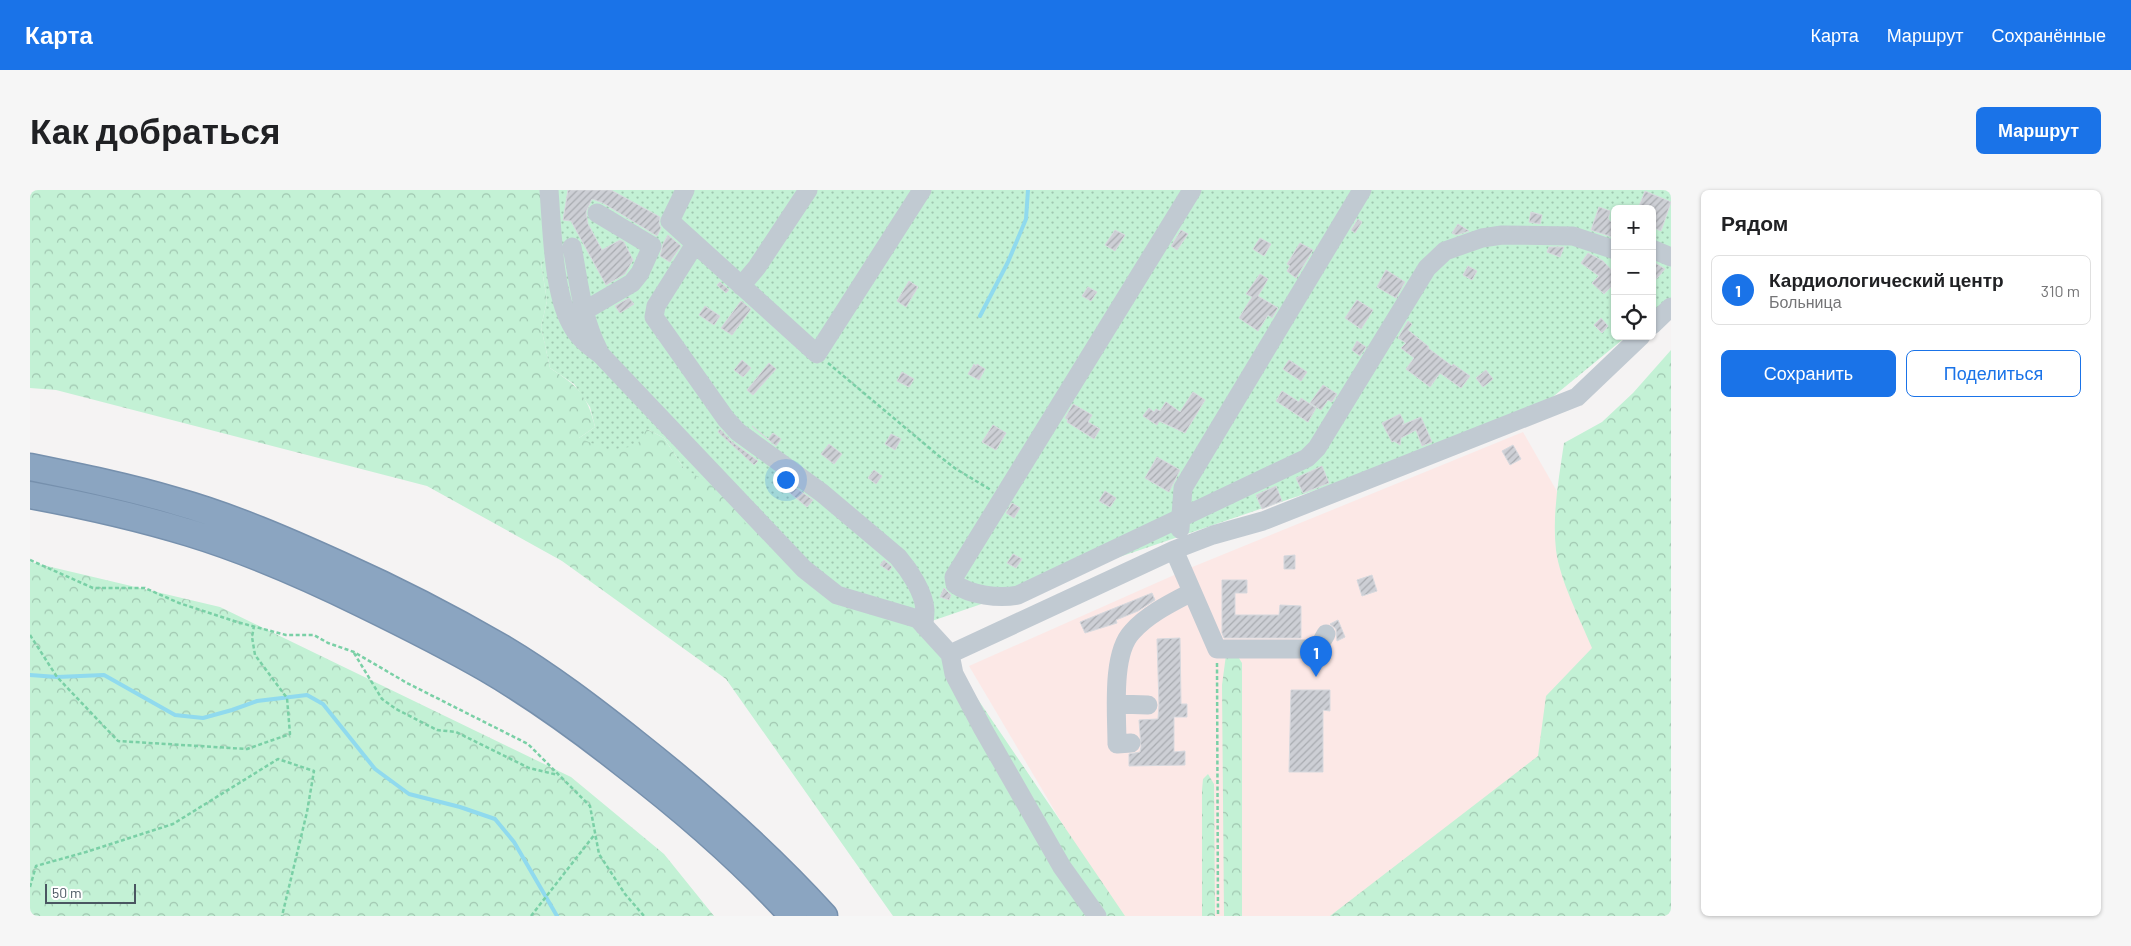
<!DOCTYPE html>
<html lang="ru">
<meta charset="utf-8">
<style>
:root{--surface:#fff;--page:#f6f6f6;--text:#202124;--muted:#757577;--line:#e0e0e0;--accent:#1a73e8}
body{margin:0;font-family:Barlow,sans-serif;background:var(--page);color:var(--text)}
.controls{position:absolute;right:15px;top:15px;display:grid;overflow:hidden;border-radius:8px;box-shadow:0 1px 4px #0004}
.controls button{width:45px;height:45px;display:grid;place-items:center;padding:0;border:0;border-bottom:1px solid var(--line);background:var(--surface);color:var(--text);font:25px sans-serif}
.scale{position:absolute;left:15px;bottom:12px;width:91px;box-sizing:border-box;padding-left:5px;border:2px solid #4a5661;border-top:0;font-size:14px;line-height:18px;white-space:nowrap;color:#4a5661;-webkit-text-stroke:4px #fff;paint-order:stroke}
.you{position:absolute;left:755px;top:289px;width:18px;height:18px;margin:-12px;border:4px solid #fff;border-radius:50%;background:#1a73e8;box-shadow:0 0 0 8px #1a73e833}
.badge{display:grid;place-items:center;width:32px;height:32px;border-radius:50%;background:var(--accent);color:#fff;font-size:16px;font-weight:700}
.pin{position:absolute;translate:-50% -41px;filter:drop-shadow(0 1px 2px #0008)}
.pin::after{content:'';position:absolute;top:26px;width:18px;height:15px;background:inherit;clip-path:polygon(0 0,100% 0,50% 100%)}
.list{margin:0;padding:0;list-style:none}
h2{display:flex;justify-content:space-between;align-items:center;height:65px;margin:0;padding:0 20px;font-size:21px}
h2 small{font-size:16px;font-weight:400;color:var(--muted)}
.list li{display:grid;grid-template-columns:32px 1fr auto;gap:15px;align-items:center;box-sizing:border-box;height:70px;margin:0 10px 10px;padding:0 10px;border:1px solid var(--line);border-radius:8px}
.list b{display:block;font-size:19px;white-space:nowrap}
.list p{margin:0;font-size:16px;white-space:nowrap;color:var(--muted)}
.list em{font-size:16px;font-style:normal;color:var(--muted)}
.actions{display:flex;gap:10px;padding:15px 20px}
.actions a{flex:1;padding:11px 0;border:1px solid var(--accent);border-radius:8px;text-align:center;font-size:18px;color:var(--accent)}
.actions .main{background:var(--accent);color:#fff}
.icon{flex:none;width:28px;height:28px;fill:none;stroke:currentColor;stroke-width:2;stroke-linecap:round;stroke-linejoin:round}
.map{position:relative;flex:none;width:1641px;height:726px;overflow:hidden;border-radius:8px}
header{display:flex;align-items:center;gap:30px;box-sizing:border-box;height:70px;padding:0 25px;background:var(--accent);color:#fff}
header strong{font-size:24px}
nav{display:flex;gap:28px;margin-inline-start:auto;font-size:18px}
.intro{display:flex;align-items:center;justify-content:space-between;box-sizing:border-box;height:120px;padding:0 30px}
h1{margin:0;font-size:35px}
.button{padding:12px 22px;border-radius:8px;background:var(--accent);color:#fff;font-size:18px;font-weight:700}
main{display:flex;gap:30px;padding:0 30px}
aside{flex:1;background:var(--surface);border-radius:8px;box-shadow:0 1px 4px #0004}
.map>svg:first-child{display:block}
.medical{fill:#fce8e6}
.forest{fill:url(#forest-crowns)}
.garden{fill:url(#garden-dots)}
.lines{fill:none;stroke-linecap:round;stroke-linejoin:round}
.stream{stroke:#90daee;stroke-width:4}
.building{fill:url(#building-hatch);stroke:#d7d9de}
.highway-casing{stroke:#7690ad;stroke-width:29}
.path{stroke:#7ad0a6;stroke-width:2.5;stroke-dasharray:4 2.5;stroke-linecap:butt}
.minor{stroke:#c1cad2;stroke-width:19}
.highway{stroke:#8ba5c1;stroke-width:26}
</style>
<header>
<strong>Карта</strong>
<nav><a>Карта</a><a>Маршрут</a><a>Сохранённые</a></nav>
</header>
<div class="intro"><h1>Как добраться</h1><a class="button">Маршрут</a></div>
<main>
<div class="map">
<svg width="1641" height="726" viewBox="0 0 1641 726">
<defs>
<pattern id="forest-crowns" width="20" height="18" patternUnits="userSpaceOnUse" patternTransform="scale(1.25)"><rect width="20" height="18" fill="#c3f1d5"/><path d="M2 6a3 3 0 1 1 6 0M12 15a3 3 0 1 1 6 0" fill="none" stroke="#a0c6b0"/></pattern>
<pattern id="garden-dots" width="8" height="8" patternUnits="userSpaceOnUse" patternTransform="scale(1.25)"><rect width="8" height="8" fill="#c3f1d5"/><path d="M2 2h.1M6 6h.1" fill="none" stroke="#a0c6b0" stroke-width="1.8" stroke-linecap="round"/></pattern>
<pattern id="building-hatch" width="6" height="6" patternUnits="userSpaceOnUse" patternTransform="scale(1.25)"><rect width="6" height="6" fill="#cdcfd5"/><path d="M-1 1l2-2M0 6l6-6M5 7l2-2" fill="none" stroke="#a8abb0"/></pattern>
</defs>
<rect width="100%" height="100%" fill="#f5f3f3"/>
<path class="medical" d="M 1493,242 L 1564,366 L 1633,497 L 1362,726 L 1087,726 L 939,476 L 1160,378 Z"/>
<path class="forest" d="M 0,0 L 527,0 L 524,58 L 511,73 L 517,111 L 511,137 L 520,178 C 547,196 557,203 565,237 L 549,248 L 617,239 L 634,248 L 653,277 L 701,299 L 736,341 L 862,425 L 896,433 L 1095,726 L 863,726 L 696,489 L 532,371 L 397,296 L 26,200 L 0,198 Z
M 1641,160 L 1641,726 L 1300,726 L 1508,566 L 1516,506 L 1562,458 C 1550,429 1530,391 1526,360 C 1522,324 1529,288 1534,253 L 1572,232 L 1603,203 Z
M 0,372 L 190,417 L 541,587 L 634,664 L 684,726 L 0,726 Z
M 1196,465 L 1207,465 L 1212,473 L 1212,726 L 1194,726 L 1192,495 Z
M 1178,584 L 1184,594 L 1185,726 L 1172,726 L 1172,600 L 1173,589 Z"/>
<path class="garden" d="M 527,0 L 1641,0 L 1641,110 L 1622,125 L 1622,19 L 1585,19 L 1585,146 L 1597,146 L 1497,228 L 896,433 L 862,425 L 809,417 L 767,369 L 736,341 L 715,333 L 701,299 L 682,296 L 653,277 L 634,248 L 617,239 L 606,256 L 579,260 L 549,248 L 565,237 L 560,217 L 544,194 L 520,178 L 511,137 L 517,111 L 511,73 L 524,58 Z"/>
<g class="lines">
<path class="stream" d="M 950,126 L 978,72 L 996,29 L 998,0
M 0,485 L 27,487 L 74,485 L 145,525 L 173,528 L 202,520 L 227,511 L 277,505 L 293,514 L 345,579 L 379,604 L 430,617 L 465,629 L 484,652 L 527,726"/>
</g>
<path class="building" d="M 538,0 L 581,0 L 630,27 L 629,33 L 631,38 L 627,46 L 573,13 L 562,9 L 556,22 L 558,34 L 572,60 L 590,50 L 594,52 L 603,70 L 595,84 L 576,95 L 541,31 L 533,30 Z
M 1615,1 L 1641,12 L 1631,41 L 1622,37 L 1622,19 L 1608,19 Z
M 1569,17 L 1580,21 L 1578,29 L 1585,35 L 1585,48 L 1561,40 Z
M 1501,22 L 1512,25 L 1510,34 L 1499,32 Z
M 1328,29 L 1332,32 L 1325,43 L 1321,40 Z
M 1428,34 L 1439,41 L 1426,45 L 1422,43 Z
M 1085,40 L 1095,45 L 1085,61 L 1075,55 Z
M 1151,40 L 1158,44 L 1147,60 L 1141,56 Z
M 638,45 L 651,56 L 640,72 L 630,66 L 633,54 Z
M 1230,48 L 1241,54 L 1234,66 L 1223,59 Z
M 1270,53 L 1283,60 L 1266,88 L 1257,81 L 1260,76 L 1257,74 Z
M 1519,57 L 1534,57 L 1530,67 L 1517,62 Z
M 1558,63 L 1573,71 L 1585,84 L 1585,93 L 1574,104 L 1562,93 L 1569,86 L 1551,73 Z
M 1622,71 L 1635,79 L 1622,94 Z
M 1438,76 L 1447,81 L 1442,90 L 1433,85 Z
M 1356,80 L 1375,92 L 1366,108 L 1347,97 Z
M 1230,84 L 1238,89 L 1228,106 L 1248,118 L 1242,128 L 1238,125 L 1228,141 L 1209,128 L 1222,107 L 1216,104 Z
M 879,91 L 888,97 L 876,117 L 867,111 Z
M 690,92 L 699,100 L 696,103 L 687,95 Z
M 1058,97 L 1067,102 L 1061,111 L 1052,106 Z
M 599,108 L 604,114 L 590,123 L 585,116 Z
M 1327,110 L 1343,120 L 1331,139 L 1315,128 Z
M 711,111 L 721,119 L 702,145 L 691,138 Z
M 675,116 L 690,126 L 684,135 L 669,125 Z
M 1571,128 L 1578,136 L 1572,143 L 1564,135 Z
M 1378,131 L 1382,134 L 1378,140 L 1399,157 L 1398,158 L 1422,176 L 1423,174 L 1440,186 L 1431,198 L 1410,183 L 1400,197 L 1376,179 L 1384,168 L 1371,158 L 1376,153 L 1368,148 Z
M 1327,151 L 1336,157 L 1330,166 L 1322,160 Z
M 712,170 L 721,178 L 713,187 L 704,180 Z
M 1259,170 L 1277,182 L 1271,191 L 1253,179 Z
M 739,173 L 746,179 L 723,205 L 717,200 Z
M 944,174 L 946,176 L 947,174 L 955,179 L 949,190 L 938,184 Z
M 1456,180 L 1463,189 L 1453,197 L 1446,188 Z
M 872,182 L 884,189 L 879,197 L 867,191 Z
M 1293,195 L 1307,204 L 1302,212 L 1298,210 L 1291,220 L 1280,213 Z
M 1252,201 L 1269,212 L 1271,208 L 1286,218 L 1278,232 L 1246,211 Z
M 1163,202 L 1175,210 L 1155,243 L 1129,231 L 1127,235 L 1113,226 L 1119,218 L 1124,222 L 1126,219 L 1130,221 L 1136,212 L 1150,222 Z
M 1043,214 L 1062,225 L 1058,232 L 1070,239 L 1064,249 L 1037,232 L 1038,230 L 1035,228 Z
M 1370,224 L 1374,232 L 1372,235 L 1391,227 L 1402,252 L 1392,256 L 1386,240 L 1371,248 L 1370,255 L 1364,251 L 1362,252 L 1352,233 Z
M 963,235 L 976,243 L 966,260 L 952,252 Z
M 722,236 L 738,249 L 743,243 L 751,249 L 746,256 Z
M 690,239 L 701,251 L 728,271 L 724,275 L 688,242 Z
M 861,244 L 871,249 L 865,260 L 855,254 Z
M 799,254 L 812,264 L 804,274 L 791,264 Z
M 1483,255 L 1491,269 L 1480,275 L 1472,261 Z
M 1127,267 L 1150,280 L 1139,302 L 1115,288 Z
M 1292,276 L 1299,293 L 1273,303 L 1266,288 Z
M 844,280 L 852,286 L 846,294 L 838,288 Z
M 748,285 L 783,310 L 777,317 L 744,290 Z
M 1246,296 L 1252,311 L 1232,319 L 1226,305 Z
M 1075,301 L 1086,308 L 1080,317 L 1069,311 Z
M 982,313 L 990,318 L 984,328 L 976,323 Z
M 983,364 L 992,369 L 986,378 L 977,373 Z
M 1265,365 L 1265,379 L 1254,379 L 1254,366 Z
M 854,370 L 862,377 L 859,381 L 850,375 Z
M 1342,385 L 1347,401 L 1332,406 L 1327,390 Z
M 1192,390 L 1217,390 L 1217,403 L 1205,403 L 1205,425 L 1249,425 L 1250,415 L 1271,416 L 1271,448 L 1194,448 L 1192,443 Z
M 914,398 L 921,405 L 919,410 L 910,407 Z
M 1122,403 L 1125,410 L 1108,421 L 1086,430 L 1087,433 L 1055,443 L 1050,432 Z
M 1308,430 L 1315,447 L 1307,451 L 1306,439 L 1300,434 Z
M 1150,448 L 1151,514 L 1157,514 L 1157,527 L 1144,527 L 1144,562 L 1155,561 L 1155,575 L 1099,576 L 1099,564 L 1110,562 L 1111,557 L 1109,530 L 1128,529 L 1129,515 L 1127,449 Z
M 1261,500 L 1300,500 L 1300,521 L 1293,520 L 1293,582 L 1259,582 Z"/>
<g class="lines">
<g class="highway-casing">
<path id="highway" d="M 0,277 C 49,287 98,297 145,311 C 202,327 257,351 310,375 C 366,400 420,428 472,458 C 519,486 562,519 605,553 C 672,606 736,662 794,726
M 0,305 C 54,315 108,327 160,343 C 219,361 278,387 333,414 C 374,434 416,455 456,478 C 504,506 550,539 594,574 C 654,620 712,670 763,726"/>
</g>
<path class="path" d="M 798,173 L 909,266 L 926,279 L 961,300
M 0,370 L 63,398 L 115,398 L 149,413 L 207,432 L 256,445 L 284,445 L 298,453 L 324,462 L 377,493 L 498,554 L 560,616 L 569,664 L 595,704 L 614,726
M 0,445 L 27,487 L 88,551 L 217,559 L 260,544 L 257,508 L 225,465 L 222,447 L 224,436
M 324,463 L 352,509 L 366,519 L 407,540 L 426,542 L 499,578 L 528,585
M 1187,473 L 1188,726
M 0,697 L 6,676 L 56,662 L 143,634 L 248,569 L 284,581 L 277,622 L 252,726
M 501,726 L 565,644"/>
<path class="minor" d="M 519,0 C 522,38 523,101 541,134 C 548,148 559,156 571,165 L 774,379 L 807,405 L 888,429 L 920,464 L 924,484 L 953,539 L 1032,677 L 1067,726
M 655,0 L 640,31 L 787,164 L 892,0
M 1162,0 L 924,387 L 925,394 C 940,405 969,409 988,405 L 1277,268 L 1287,258 L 1397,78 L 1415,61 L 1452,48 L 1472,45 L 1543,46 L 1585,60
M 665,54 L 626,116 L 624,127 L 696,229 L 708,242 L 792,303 L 868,367 C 879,380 894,402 895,420 C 895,425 894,431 894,436
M 542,57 C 549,92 552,128 568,159
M 1622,59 L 1641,67
M 711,96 L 727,77 L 778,0
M 554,121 L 602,93 L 610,83 L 622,56 L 567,23
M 1622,135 L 1641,117
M 1150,339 L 1153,298 L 1332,0
M 1144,360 L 1183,345 L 1233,331 L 1547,207 L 1611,146
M 920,464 L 1144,360 L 1187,459 L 1281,459 L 1289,456 L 1296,444
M 1088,514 L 1118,515
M 1101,553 L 1087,554 C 1087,524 1081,464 1102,442 C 1118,424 1141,413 1162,402"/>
<use href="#highway" class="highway"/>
</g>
</svg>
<div class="controls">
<button>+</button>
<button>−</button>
<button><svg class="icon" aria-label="locate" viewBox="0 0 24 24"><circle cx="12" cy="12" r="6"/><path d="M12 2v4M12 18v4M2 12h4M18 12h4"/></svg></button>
</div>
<div class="scale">50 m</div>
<div class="you"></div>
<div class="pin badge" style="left:1286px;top:487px">1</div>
</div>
<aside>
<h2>Рядом<small></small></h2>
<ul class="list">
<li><span class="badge">1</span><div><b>Кардиологический центр</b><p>Больница</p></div><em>310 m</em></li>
</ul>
<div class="actions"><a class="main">Сохранить</a><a>Поделиться</a></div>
</aside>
</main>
